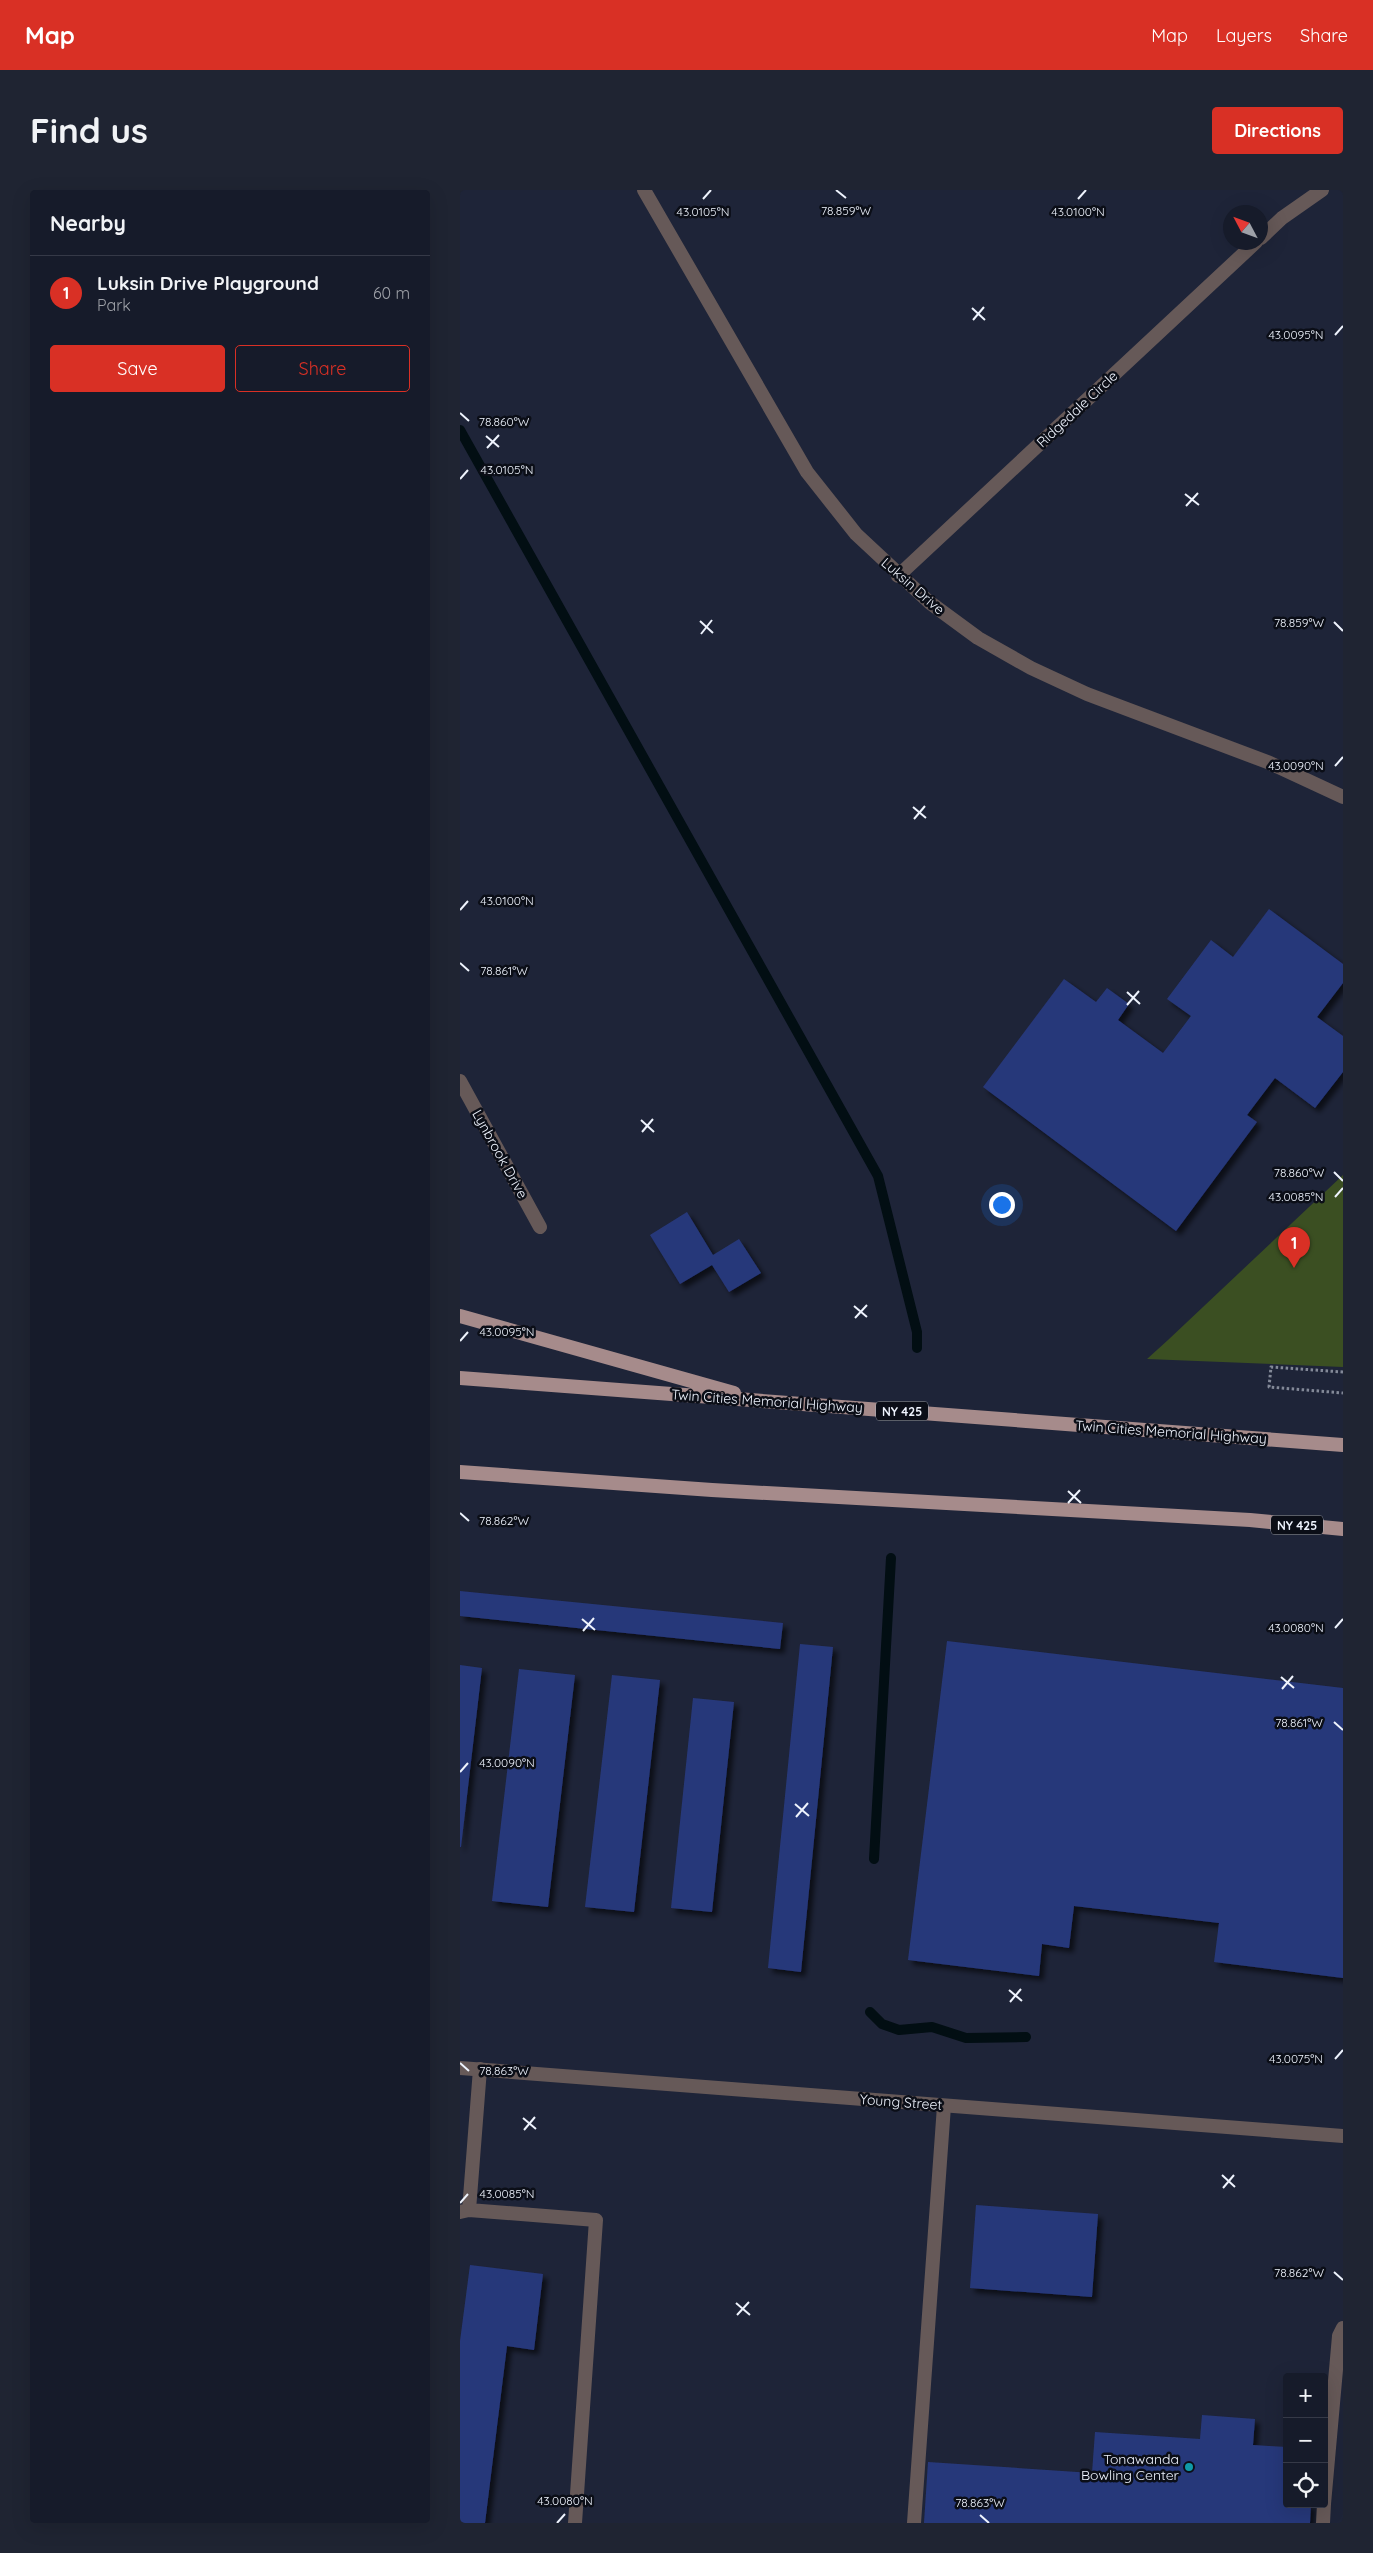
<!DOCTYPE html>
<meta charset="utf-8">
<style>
:root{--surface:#161b2a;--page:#1f2432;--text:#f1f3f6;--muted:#9ea1a8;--line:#353947;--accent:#d93025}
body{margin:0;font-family:Quicksand,sans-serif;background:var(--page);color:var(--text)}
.controls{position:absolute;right:15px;bottom:15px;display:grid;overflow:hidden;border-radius:5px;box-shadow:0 5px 20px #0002}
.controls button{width:45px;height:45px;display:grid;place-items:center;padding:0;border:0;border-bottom:1px solid var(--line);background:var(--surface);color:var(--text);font:25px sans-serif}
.compass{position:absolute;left:763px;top:15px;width:45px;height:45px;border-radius:50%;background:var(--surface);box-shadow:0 5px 20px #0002;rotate:311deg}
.you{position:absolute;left:541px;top:1014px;width:18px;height:18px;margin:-12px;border:4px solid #fff;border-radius:50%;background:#1a73e8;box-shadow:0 0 0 8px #1a73e833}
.badge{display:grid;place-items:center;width:32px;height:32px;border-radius:50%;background:var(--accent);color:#fff;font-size:16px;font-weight:700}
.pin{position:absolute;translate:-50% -41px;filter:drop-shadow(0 1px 2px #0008)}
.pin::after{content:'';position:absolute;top:26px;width:18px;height:15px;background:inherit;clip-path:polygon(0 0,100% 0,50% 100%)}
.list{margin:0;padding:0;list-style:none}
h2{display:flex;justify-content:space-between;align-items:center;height:65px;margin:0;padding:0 20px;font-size:21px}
h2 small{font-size:16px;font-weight:400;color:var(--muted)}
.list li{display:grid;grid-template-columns:32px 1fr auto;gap:15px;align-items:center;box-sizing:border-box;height:75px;padding:0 20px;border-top:1px solid var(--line)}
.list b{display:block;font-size:19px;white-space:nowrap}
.list p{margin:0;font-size:16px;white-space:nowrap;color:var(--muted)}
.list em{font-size:16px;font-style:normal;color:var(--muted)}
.actions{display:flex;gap:10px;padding:15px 20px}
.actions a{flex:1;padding:11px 0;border:1px solid var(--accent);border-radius:5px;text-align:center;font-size:18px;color:var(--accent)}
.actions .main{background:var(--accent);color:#fff}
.icon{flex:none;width:28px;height:28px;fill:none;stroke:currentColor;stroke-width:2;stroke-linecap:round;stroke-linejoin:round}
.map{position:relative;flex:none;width:883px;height:2333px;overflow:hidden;border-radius:5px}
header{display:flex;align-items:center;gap:30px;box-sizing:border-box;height:70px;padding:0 25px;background:var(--accent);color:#fff}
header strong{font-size:24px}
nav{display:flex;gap:28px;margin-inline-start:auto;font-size:18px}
.intro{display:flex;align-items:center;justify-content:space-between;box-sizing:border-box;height:120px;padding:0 30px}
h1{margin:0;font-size:35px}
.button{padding:12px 22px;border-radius:5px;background:var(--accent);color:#fff;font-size:18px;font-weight:700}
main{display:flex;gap:30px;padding:0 30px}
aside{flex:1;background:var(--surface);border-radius:5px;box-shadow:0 5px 20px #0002}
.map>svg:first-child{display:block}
.green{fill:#3b4f22}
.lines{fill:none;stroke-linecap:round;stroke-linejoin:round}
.stream{stroke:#020e13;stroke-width:10}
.building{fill:#27387a;filter:url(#shadow)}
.path{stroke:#838998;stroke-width:3;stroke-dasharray:2.5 2.5;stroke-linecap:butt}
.service{stroke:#665958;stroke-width:14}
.minor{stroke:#665958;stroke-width:14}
.tertiary{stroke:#665958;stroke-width:14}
.primary{stroke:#a68b8b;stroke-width:14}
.ticks{fill:none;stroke:#eef3fd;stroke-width:2}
.culture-dot{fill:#0f9aa8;stroke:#0b0e17;stroke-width:2}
.labels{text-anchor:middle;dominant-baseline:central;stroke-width:5;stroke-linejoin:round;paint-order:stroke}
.shield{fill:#0b0e17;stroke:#aaaeb8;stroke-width:1}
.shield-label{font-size:12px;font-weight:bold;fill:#eef3fd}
.street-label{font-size:14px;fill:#eef3fd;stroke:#0b0e17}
.poi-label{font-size:14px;fill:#eef3fd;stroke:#0b0e17;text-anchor:end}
.ticks-label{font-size:12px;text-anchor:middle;fill:#eef3fd;stroke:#0b0e17;stroke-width:5;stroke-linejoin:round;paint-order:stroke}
</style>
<header>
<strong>Map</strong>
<nav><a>Map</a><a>Layers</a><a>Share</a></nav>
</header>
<div class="intro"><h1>Find us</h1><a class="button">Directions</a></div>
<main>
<aside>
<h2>Nearby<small></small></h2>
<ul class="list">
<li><span class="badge">1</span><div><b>Luksin Drive Playground</b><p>Park</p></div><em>60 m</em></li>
</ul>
<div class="actions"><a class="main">Save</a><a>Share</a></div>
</aside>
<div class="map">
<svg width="883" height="2333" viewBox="0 0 883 2333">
<defs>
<filter id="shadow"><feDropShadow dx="4.5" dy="4.5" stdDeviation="2.5" flood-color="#0009"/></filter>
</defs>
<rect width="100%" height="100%" fill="#1e2438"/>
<path class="green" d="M 883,985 L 883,1177 L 687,1169 L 708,1150 Z"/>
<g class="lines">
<path class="stream" d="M 0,240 L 418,986 L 457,1142 L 457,1158
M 414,1669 L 431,1368
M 410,1822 L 422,1834 L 439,1840 L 472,1837 L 506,1848 L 566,1847"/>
</g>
<path class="building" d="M 809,719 L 883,774 L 883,793 L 857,827 L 883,846 L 883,882 L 855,918 L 815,888 L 787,925 L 797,932 L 716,1041 L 523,897 L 604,789 L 636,812 L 647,798 L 669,814 L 658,830 L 703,863 L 731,826 L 707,809 L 751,750 L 773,767 Z
M 227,1022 L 253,1065 L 279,1049 L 301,1083 L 269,1102 L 252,1075 L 220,1094 L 190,1045 Z
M 0,1401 L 323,1433 L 320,1459 L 0,1426 Z
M 487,1451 L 883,1498 L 883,1788 L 754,1772 L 759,1733 L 614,1716 L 609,1758 L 582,1754 L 579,1786 L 448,1770 Z
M 340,1454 L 373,1457 L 341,1782 L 308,1778 Z
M 0,1475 L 22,1478 L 1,1657 L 0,1657 Z
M 59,1479 L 115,1485 L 88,1717 L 32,1711 Z
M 152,1485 L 200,1490 L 174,1722 L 125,1717 Z
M 233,1508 L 274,1512 L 252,1722 L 211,1718 Z
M 516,2015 L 638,2024 L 632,2107 L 510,2098 Z
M 10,2075 L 83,2084 L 74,2160 L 47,2156 L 25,2333 L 0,2333 L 0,2151 Z
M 742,2225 L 795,2229 L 793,2255 L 827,2257 L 827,2314 L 851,2314 L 850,2333 L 464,2333 L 468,2272 L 632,2283 L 635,2242 L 740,2249 Z"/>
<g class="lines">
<path class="path" d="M 883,1182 L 811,1177 L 809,1197 L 883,1203"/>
<path class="service" d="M 9,2020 L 20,1879
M 0,2022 L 9,2020 L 136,2030 L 115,2333
M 864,2314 L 879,2146 L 883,2138
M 454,2333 L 484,1916
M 863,2333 L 864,2314"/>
<path class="minor" d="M 184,0 L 347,282 L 396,344 L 469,412 L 518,448 L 571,478 L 627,504 L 810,573 L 883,607
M 801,48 L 822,28 L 862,0
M 438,386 L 796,52
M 0,891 L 80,1037"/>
<path class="tertiary" d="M 0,1878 L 883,1946"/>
<path class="primary" d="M 0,1126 L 274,1203
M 0,1188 L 883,1255
M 0,1282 L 252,1300 L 790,1330 L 883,1339"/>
</g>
<path class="ticks" d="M 376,0 L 386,8M 243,9 L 251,0M 618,9 L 626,0M 512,118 L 525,130M 513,130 L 524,117M 875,145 L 883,136M 0,223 L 9,231M 26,246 L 39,257M 27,258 L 39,245M 0,289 L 8,280M 725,304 L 739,315M 726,316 L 738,303M 240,431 L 253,443M 874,432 L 883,441M 241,444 L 252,430M 875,576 L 883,567M 453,617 L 466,628M 454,629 L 465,616M 0,720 L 8,711M 0,773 L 9,781M 667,802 L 680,814M 667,815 L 679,801M 181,930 L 194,942M 182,942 L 193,929M 874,982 L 883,991M 875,1007 L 883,998M 394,1116 L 407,1127M 395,1128 L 407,1115M 0,1151 L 8,1142M 608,1301 L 621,1313M 608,1313 L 620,1300M 0,1323 L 9,1331M 122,1429 L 135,1440M 875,1438 L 883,1429M 123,1441 L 134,1428M 821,1487 L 834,1498M 822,1499 L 833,1486M 874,1532 L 883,1540M 0,1582 L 8,1573M 335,1614 L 349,1626M 336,1627 L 348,1613M 549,1800 L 562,1811M 550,1812 L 561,1799M 875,1869 L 883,1860M 0,1873 L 9,1881M 63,1928 L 76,1939M 64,1940 L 75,1927M 762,1985 L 775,1997M 763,1998 L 774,1985M 0,2013 L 8,2004M 874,2082 L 883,2090M 276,2113 L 290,2125M 277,2125 L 289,2112M 520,2325 L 529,2333M 97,2333 L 105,2324"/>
<circle class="culture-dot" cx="729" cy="2277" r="5"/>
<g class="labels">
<g class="shield">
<rect x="416" y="1211.5" width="52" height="19" rx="4"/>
<rect x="811" y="1325.5" width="52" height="19" rx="4"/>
</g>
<g class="shield-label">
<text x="442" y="1221">NY 425</text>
<text x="837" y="1335">NY 425</text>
</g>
<g class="street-label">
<text transform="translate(617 219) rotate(-43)">Ridgedale Circle</text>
<text transform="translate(453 396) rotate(41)">Luksin Drive</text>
<text transform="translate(40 964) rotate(61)">Lynbrook Drive</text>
<text transform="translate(307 1211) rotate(4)">Twin Cities Memorial Highway</text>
<text transform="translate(711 1242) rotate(4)">Twin Cities Memorial Highway</text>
<text transform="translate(441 1912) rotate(4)">Young Street</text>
</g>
<g class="poi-label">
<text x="719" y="2269">Tonawanda<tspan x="719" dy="16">Bowling Center</tspan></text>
</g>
</g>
<g class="ticks-label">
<text x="386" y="25">78.859°W</text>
<text x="243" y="26">43.0105°N</text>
<text x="618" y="26">43.0100°N</text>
<text x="836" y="149">43.0095°N</text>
<text x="44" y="236">78.860°W</text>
<text x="47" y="284">43.0105°N</text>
<text x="839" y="437">78.859°W</text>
<text x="836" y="580">43.0090°N</text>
<text x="47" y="715">43.0100°N</text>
<text x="44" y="785">78.861°W</text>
<text x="839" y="987">78.860°W</text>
<text x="836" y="1011">43.0085°N</text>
<text x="47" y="1146">43.0095°N</text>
<text x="44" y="1335">78.862°W</text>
<text x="836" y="1442">43.0080°N</text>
<text x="839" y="1537">78.861°W</text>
<text x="47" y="1577">43.0090°N</text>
<text x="836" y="1873">43.0075°N</text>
<text x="44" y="1885">78.863°W</text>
<text x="47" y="2008">43.0085°N</text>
<text x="839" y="2087">78.862°W</text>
<text x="105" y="2315">43.0080°N</text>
<text x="520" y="2317">78.863°W</text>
</g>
</svg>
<div class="controls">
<button>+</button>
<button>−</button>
<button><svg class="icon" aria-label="locate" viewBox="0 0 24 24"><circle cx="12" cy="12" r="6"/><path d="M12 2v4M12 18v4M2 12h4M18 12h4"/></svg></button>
</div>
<svg class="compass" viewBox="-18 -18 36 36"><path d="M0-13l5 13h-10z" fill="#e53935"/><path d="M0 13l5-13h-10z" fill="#9ea1a8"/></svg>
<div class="you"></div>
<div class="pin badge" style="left:834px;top:1078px">1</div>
</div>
</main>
